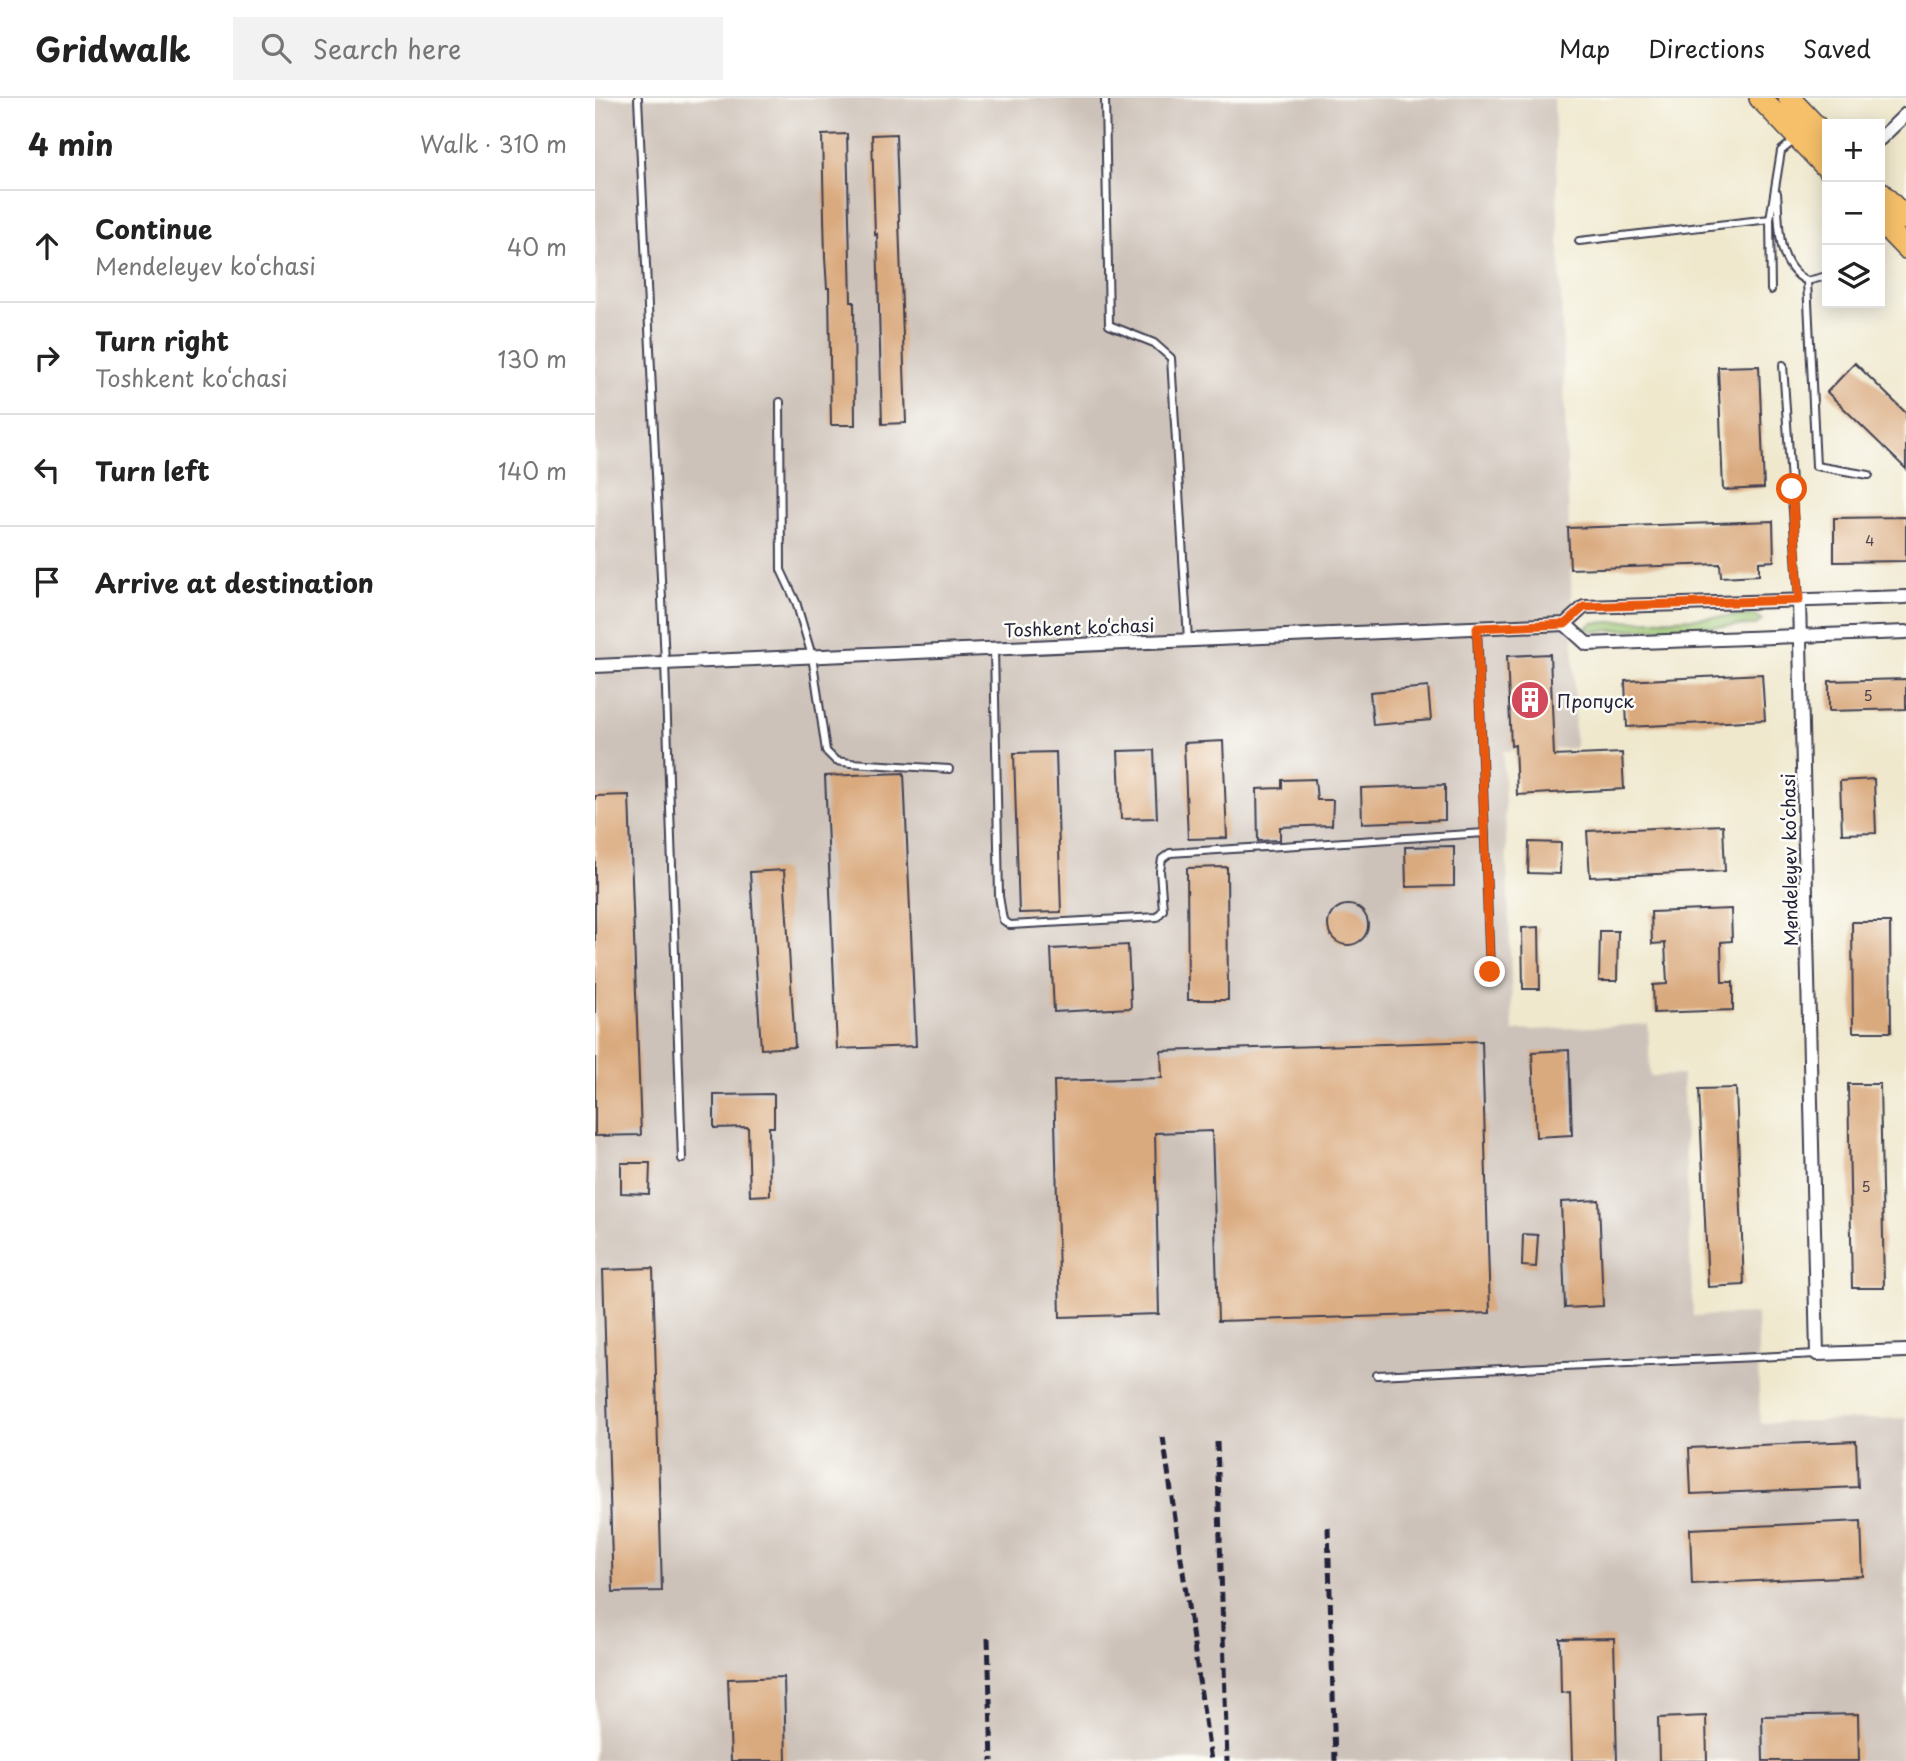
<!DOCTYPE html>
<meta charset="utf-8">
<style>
:root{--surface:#fff;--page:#f2f2f2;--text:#222;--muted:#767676;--line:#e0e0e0}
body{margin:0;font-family:"Playpen Sans",sans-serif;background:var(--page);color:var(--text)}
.controls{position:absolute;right:21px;top:21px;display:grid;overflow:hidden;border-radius:0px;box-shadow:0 4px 18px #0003}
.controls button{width:63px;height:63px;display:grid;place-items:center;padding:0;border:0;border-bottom:2px solid var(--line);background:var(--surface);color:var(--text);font:35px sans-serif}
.stop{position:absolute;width:21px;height:21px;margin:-16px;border:5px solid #ea580c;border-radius:50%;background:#fff}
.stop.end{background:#ea580c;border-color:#fff;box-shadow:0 2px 7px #0008}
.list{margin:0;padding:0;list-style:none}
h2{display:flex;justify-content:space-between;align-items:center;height:91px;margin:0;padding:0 28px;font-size:30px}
h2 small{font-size:23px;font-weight:400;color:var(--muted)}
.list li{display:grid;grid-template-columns:46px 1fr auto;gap:21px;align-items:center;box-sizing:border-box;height:112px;padding:0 28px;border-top:2px solid var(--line)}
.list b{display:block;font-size:26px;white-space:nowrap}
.list p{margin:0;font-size:23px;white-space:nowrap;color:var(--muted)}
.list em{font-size:23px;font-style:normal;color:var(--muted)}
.icon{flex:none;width:38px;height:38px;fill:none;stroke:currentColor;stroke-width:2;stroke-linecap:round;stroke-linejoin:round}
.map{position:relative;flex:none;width:1311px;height:1663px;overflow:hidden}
header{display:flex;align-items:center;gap:42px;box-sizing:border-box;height:98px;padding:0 35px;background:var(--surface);border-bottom:2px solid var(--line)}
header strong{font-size:33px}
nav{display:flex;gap:38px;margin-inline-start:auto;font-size:24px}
.search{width:490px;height:63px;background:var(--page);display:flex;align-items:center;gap:18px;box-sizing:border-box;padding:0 24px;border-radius:0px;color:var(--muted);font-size:26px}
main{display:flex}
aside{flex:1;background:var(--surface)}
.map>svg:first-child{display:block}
.industrial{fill:#cdc2b9}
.green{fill:#9ac471;stroke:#5e7356;stroke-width:2}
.building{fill:#daaa7f}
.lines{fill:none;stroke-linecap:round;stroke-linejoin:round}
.service-casing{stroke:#414051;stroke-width:10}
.minor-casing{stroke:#414051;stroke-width:16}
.primary-casing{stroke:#414051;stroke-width:24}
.service{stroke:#fff;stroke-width:6}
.minor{stroke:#fff;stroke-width:12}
.primary{stroke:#f6c06b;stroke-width:21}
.rail{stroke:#22223b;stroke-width:5;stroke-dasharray:10 5;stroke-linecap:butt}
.route{stroke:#ea580c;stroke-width:9}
.labels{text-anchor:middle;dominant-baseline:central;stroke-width:5;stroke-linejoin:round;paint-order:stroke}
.number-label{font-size:14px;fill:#50444c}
.street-label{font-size:18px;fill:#22223b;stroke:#fdfcf7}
.poi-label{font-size:18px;fill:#22223b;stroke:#fdfcf7;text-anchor:start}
</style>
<header>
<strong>Gridwalk</strong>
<div class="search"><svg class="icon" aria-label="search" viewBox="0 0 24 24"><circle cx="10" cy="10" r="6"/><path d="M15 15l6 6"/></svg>Search here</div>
<nav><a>Map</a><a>Directions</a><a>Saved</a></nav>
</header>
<main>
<aside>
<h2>4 min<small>Walk · 310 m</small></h2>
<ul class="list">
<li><svg class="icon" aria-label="ahead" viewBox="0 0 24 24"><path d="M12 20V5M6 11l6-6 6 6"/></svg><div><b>Continue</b><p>Mendeleyev ko‘chasi</p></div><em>40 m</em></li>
<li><svg class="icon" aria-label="right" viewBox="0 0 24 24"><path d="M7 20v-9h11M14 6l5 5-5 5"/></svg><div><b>Turn right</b><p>Toshkent ko‘chasi</p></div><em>130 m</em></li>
<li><svg class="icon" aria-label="left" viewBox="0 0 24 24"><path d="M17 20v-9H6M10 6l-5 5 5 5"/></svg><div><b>Turn left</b></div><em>140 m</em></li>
<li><svg class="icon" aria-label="arrive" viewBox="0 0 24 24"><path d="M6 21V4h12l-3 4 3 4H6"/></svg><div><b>Arrive at destination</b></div></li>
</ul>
</aside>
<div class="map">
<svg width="1311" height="1663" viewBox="0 0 1311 1663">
<rect width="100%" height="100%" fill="#fdfcf7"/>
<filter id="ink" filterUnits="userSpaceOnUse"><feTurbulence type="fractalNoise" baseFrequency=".0143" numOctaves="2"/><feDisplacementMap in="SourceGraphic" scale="14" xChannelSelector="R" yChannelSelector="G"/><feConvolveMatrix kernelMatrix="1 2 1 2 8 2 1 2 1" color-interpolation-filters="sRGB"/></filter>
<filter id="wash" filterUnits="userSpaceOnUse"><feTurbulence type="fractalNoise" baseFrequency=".00686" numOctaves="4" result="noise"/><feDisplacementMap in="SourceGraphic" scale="28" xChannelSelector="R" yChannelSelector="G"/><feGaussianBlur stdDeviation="1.57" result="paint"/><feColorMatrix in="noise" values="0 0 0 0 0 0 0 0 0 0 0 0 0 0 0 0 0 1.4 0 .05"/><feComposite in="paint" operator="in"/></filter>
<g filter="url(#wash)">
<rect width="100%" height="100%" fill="#efe8cd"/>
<path class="industrial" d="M 0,0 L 959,0 L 979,568 L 980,650 L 908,653 L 918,933 L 1053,926 L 1055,978 L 1087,977 L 1098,1218 L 1162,1216 L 1165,1325 L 1311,1320 L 1311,1663 L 0,1663 Z"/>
<path class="green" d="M 1160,517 L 1167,522 L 1161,527 L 998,533 L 990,530 L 998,525 Z"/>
<g id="blocks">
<path class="building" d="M 252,36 L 256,204 L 259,204 L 260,327 L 236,327 L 234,190 L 232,190 L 230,159 L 227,37 Z
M 301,36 L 311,325 L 287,326 L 282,136 L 280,137 L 277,37 Z
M 1260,265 L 1311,315 L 1311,371 L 1232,294 Z
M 1164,268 L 1169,390 L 1128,392 L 1123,269 Z
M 1311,419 L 1311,463 L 1239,464 L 1239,420 Z
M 1178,423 L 1179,463 L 1164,464 L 1164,477 L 1126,479 L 1125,466 L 975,471 L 973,430 Z
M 955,556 L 959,658 L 1027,655 L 1029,691 L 922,697 L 920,647 L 916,648 L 912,558 Z
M 1167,576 L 1170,622 L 1032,629 L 1030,583 Z
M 1311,581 L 1311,611 L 1234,613 L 1234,583 Z
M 833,589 L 836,622 L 778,627 L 775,594 Z
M 628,643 L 632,740 L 593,741 L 589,645 Z
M 559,652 L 562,720 L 526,721 L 523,653 Z
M 461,654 L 466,814 L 424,815 L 419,655 Z
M 309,675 L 321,948 L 242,951 L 230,678 Z
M 720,681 L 722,702 L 738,702 L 737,727 L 685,729 L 685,742 L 663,743 L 662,691 L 687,690 L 687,682 Z
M 1279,681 L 1281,735 L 1247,736 L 1245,683 Z
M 850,687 L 850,722 L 767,725 L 766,690 Z
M 34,697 L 46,1037 L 0,1038 L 0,698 Z
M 1128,727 L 1130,773 L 995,779 L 992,733 Z
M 934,744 L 966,745 L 965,776 L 933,775 Z
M 859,748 L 859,788 L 811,789 L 810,749 Z
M 632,769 L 633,902 L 593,902 L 592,770 Z
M 189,772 L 200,949 L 166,951 L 155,774 Z
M733 827a20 20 0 1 1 40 0a20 20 0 1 1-40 0Z
M 1136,811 L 1137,843 L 1126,844 L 1127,884 L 1138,884 L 1138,912 L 1059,915 L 1058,887 L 1072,886 L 1070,845 L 1057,846 L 1056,814 Z
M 1257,824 L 1295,824 L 1296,934 L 1258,934 Z
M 944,829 L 945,891 L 928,891 L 927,830 Z
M 1005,833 L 1023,833 L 1022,883 L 1004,883 Z
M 533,847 L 536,910 L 459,914 L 456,851 Z
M 887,943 L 895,1215 L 623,1223 L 617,1033 L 560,1035 L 564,1216 L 465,1219 L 459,983 L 567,980 L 566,953 Z
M 974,952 L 977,1037 L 941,1039 L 937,954 Z
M 1253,986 L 1285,986 L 1289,1190 L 1257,1190 Z
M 1141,990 L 1149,1187 L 1113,1189 L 1104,991 Z
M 179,996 L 179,1029 L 174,1029 L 175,1097 L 155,1098 L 153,1029 L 119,1030 L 119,997 Z
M 26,1065 L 55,1065 L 54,1096 L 26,1095 Z
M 1004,1102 L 1008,1208 L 970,1210 L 966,1104 Z
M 928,1136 L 943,1137 L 941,1169 L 927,1168 Z
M 58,1170 L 67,1493 L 18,1494 L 8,1172 Z
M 1261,1343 L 1263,1389 L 1096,1396 L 1094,1350 Z
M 1266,1423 L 1268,1478 L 1097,1486 L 1095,1431 Z
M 1019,1540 L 1022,1663 L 977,1663 L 975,1594 L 966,1595 L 965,1541 Z
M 189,1579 L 191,1663 L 136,1663 L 133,1581 Z
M 1263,1616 L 1264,1663 L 1168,1663 L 1167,1618 Z
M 1111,1618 L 1112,1663 L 1064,1663 L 1063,1620 Z"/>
</g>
</g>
<g filter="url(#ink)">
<use href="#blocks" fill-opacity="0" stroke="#414051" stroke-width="2"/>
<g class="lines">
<g class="service-casing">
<path id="service" d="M 43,0 L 70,564 L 87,1061
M 510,0 L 514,227 L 559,245 L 576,260 L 593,542
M 1182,95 C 1185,127 1180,167 1212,183 L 1232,178
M 984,143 L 1175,121
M 1212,183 L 1221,368 L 1274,377
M 1176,192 L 1175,121 L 1186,53 L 1201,41
M 1188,267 L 1204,502
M 185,304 L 186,472 L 201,504 L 217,558 L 231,653 L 241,663 L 256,665 L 354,671
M 882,530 L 895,874
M 399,550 L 404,798 L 408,822 L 415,827 L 562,819 L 568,812 L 565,773 L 567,761 L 575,755 L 890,735
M 782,1277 L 1222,1256"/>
</g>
<g class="minor-casing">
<path id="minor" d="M 1285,41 L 1311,16
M 1311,499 L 989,509 L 970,526 L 992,546 L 1311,534
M 1204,502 L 1222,1256 L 1311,1253
M 0,568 L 970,526"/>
</g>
<g class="primary-casing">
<path id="primary" d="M 1165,0 L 1232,70
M 1194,0 L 1232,40
M 1285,94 L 1311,121
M 1285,123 L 1311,150"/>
</g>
<use href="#service" class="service"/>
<use href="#minor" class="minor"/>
<use href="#primary" class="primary"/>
<path class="rail" d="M 568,1339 L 616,1663
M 622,1344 L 632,1663
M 733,1429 L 740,1663
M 393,1540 L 397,1663"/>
</g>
</g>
<g class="lines" filter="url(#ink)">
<path class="route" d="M 895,874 L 882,530 L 970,526 L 989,509 L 1204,502 L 1197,391"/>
</g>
<defs>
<g id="building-disc" transform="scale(2.0125)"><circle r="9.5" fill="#d1495b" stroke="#fdfcf7"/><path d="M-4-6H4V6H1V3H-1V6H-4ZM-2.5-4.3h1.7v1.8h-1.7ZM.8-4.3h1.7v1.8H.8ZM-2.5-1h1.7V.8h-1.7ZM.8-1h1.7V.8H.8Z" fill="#fff"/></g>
</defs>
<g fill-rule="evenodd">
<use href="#building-disc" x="935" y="602"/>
</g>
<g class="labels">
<g class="number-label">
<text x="1275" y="442">4</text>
<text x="1273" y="597">5</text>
<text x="1271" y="1088">5</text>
</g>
<g class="street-label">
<text transform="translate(484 529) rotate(-2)">Toshkent ko‘chasi</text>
<text transform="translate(1194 762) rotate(-91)">Mendeleyev ko‘chasi</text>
</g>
<g class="poi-label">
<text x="962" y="602">Пропуск</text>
</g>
</g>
</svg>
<div class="controls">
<button>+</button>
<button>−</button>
<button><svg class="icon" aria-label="layers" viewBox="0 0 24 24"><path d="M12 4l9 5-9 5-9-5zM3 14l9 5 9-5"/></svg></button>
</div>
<div class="stop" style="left:1197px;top:391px"></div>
<div class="stop end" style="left:895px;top:874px"></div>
</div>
</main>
